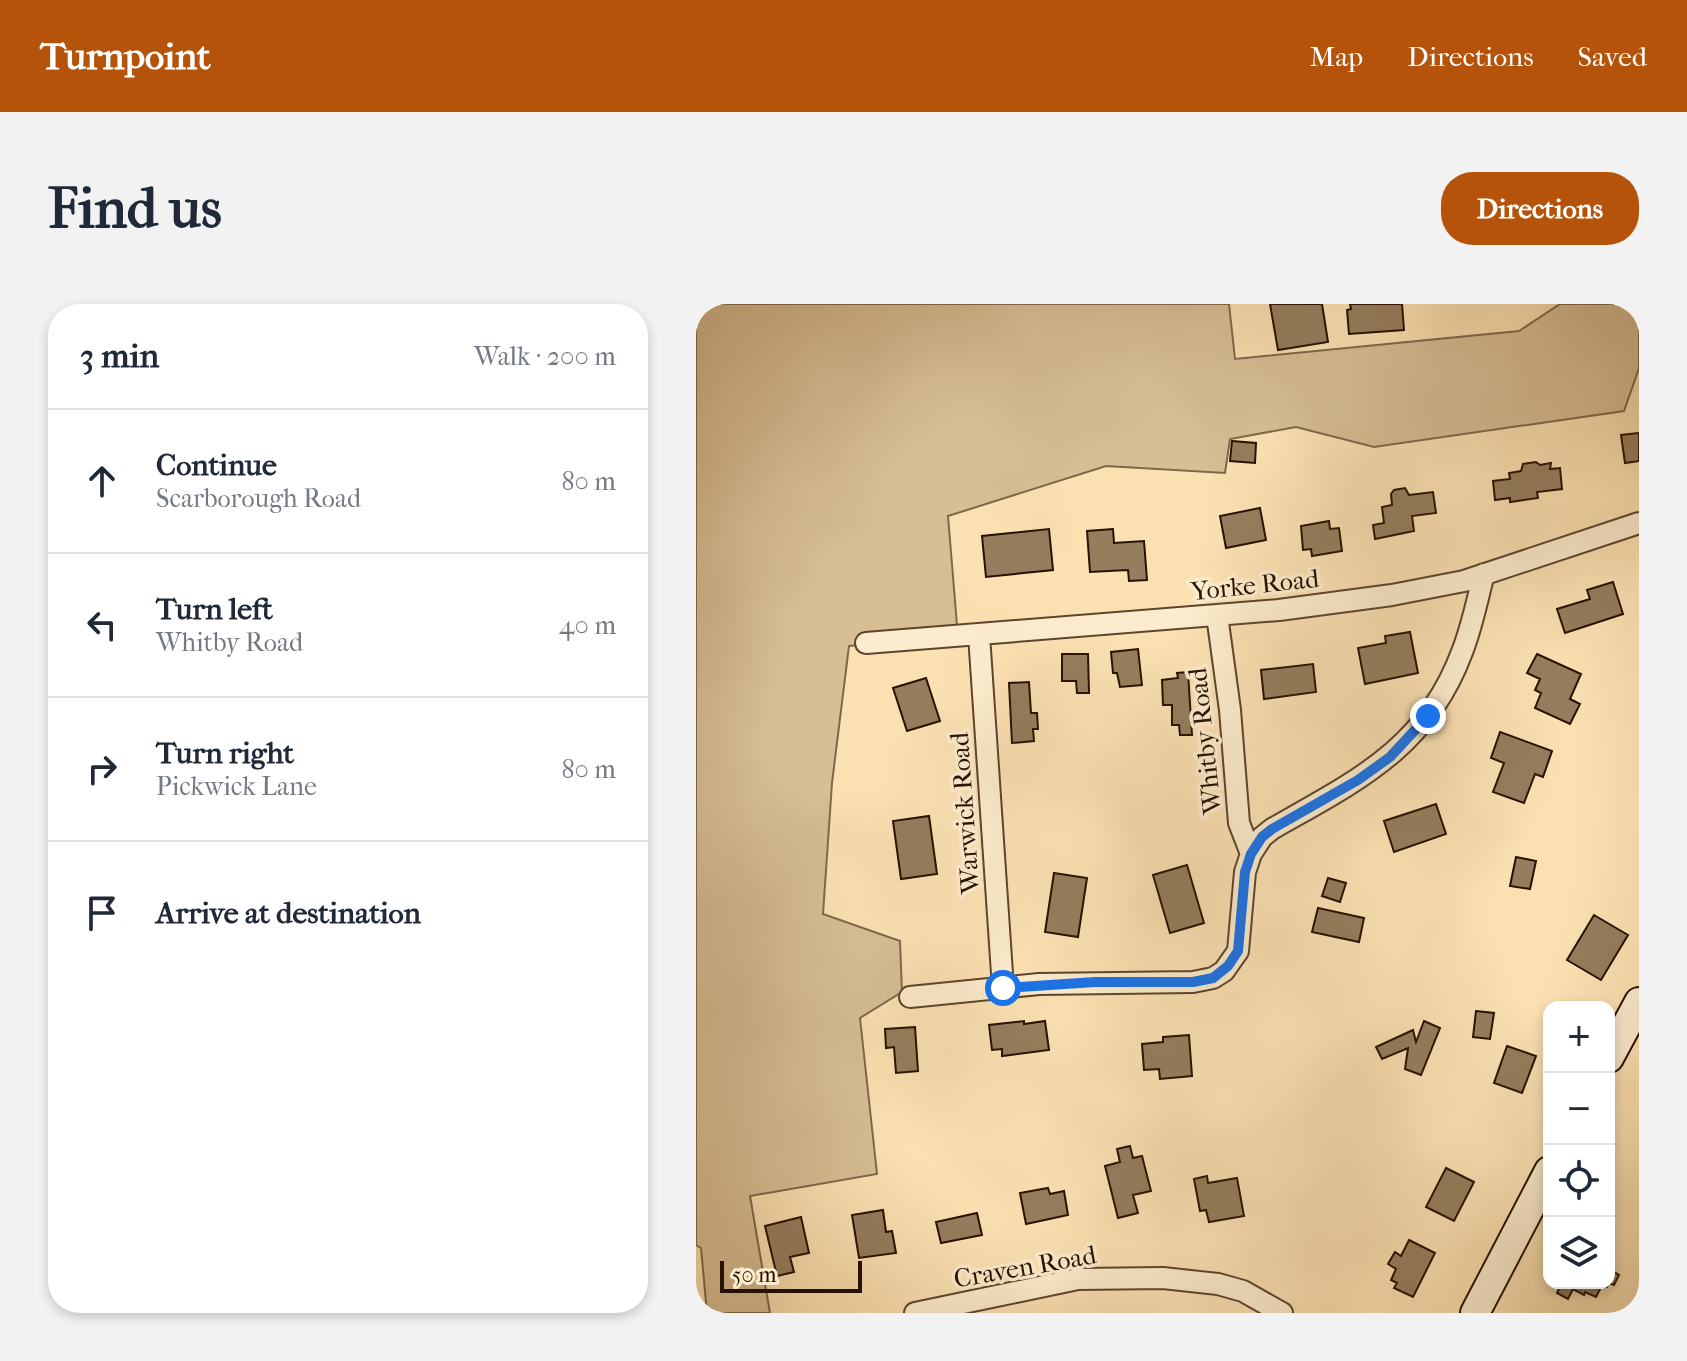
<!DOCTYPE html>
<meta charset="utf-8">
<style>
:root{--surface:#fff;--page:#f2f2f3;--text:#1f2937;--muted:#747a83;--line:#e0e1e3;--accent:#b45309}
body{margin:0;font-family:"IM FELL French Canon",serif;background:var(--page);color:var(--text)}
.controls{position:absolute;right:24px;bottom:24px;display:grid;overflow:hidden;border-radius:16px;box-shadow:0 4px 12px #0003}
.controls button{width:72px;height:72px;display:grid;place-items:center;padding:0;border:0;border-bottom:2px solid var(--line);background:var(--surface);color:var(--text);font:40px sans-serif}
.scale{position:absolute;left:24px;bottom:20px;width:142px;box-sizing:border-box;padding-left:8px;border:4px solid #271100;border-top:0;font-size:22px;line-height:28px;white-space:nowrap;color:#271100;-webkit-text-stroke:6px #fceccd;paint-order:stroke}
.stop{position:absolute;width:24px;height:24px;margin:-18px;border:6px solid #1a73e8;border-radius:50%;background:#fff}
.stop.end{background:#1a73e8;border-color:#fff;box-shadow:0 2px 8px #0008}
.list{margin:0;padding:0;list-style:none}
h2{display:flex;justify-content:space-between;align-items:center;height:104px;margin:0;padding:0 32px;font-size:34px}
h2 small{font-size:26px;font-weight:400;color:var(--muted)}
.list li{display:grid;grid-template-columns:52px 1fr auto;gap:24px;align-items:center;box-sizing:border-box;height:144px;padding:0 32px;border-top:2px solid var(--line)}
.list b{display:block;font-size:30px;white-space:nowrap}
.list p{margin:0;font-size:26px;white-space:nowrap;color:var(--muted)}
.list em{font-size:26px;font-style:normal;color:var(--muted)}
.icon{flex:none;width:44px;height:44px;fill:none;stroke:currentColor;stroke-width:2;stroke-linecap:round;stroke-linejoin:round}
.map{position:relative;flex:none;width:943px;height:1009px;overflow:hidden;border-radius:32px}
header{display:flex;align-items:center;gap:48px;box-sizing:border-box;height:112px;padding:0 40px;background:var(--accent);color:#fff}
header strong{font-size:38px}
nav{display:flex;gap:44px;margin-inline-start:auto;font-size:28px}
.intro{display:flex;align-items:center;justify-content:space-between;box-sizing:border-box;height:192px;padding:0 48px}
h1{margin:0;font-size:56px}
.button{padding:20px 36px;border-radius:32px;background:var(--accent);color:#fff;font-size:28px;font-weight:700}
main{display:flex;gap:48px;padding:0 48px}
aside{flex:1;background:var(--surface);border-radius:32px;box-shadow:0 4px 12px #0003}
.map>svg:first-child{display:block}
.green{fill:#d7be94;stroke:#7f684a;stroke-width:2}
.building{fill:#957d5d;stroke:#271100;stroke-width:2}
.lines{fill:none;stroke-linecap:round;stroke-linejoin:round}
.street-casing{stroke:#5c452c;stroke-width:24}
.secondary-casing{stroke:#271100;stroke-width:32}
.street{stroke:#fceccd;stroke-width:20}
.secondary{stroke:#fceccd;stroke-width:28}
.route{stroke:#1a73e8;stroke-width:10}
.labels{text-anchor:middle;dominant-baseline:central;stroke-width:7;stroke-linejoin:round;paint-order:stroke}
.street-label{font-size:26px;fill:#271100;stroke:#fceccd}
</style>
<header>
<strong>Turnpoint</strong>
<nav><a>Map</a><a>Directions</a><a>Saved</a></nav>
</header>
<div class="intro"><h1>Find us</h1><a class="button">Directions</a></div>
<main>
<aside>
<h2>3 min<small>Walk · 200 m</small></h2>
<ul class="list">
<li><svg class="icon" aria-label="ahead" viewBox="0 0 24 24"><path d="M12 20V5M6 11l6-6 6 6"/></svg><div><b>Continue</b><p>Scarborough Road</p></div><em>80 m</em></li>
<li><svg class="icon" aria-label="left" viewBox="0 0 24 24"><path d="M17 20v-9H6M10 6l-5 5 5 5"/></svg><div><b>Turn left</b><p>Whitby Road</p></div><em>40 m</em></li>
<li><svg class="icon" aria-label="right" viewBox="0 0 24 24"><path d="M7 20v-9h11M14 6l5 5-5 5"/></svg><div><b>Turn right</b><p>Pickwick Lane</p></div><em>80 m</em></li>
<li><svg class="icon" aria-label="arrive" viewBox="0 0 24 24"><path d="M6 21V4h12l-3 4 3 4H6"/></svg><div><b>Arrive at destination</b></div></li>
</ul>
</aside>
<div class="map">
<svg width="943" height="1009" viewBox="0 0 943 1009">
<rect width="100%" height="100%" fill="#fbe1b2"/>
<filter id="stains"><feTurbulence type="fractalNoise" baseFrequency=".0025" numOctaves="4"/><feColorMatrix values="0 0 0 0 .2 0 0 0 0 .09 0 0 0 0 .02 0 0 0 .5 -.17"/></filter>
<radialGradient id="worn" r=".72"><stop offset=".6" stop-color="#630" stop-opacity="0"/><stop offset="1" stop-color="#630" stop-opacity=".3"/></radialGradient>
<path class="green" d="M 0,0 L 533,0 L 539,55 L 823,27 L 864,0 L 943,0 L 943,64 L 928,107 L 678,143 L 600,123 L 534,135 L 529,169 L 410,162 L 252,212 L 262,333 L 153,342 L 136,479 L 127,610 L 204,637 L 206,688 L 164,714 L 181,870 L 54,892 L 74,1009 L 11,1009 L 5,944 L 0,941 Z"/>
<path class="building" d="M 574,0 L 626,0 L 632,38 L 582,46 Z
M 654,0 L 706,0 L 708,26 L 653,30 L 651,6 L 655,5 Z
M 943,129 L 943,157 L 929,159 L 925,131 Z
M 536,137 L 560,139 L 559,159 L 534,157 Z
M 840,158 L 844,161 L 855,159 L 854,165 L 864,164 L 866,185 L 841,188 L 842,194 L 814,198 L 814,194 L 799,196 L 797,177 L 814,175 L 813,169 L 825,167 L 827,160 Z
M 709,184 L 713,191 L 737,188 L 740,209 L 716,212 L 718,227 L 679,235 L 677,221 L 688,219 L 686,203 L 696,201 L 695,190 L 698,186 Z
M 564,204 L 570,236 L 530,244 L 524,212 Z
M 633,217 L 634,225 L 643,224 L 646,247 L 616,252 L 615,245 L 607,246 L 605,222 Z
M 353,225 L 357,266 L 290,273 L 286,232 Z
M 417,225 L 418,239 L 448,237 L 451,276 L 433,277 L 432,266 L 394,268 L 391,227 Z
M 917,278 L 927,310 L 869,329 L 861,305 L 894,295 L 891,286 Z
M 714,328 L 722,369 L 669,380 L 662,344 L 690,339 L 689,332 Z
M 442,345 L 446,381 L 424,383 L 421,369 L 417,369 L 415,348 Z
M 366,350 L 392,350 L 393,389 L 381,389 L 380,377 L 366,377 Z
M 841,350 L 885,370 L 874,395 L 884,400 L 874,420 L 839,404 L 845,389 L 839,386 L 844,375 L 831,369 Z
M 617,360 L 620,388 L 568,395 L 565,366 Z
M 492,368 L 496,431 L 484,431 L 483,421 L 476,421 L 476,401 L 467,401 L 466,376 L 482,374 L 481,369 Z
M 230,374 L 244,417 L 211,427 L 197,384 Z
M 333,378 L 335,409 L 341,409 L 342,425 L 337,425 L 338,437 L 316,439 L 313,379 Z
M 804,428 L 856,447 L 847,473 L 839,470 L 828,499 L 797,488 L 808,459 L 795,454 Z
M 740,500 L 750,530 L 698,548 L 688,517 Z
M 233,512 L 241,570 L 205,575 L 197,517 Z
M 820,553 L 840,557 L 834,585 L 814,582 Z
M 491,561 L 508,619 L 474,629 L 457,571 Z
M 358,569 L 391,574 L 382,633 L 349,628 Z
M 632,574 L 650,579 L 644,598 L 626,592 Z
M 622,604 L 668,614 L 663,638 L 616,628 Z
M 898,611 L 932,631 L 905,676 L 871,656 Z
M 780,707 L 798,709 L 794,735 L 777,733 Z
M 328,717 L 328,720 L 349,717 L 353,746 L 306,752 L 306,745 L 296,746 L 293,721 Z
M 728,717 L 744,724 L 725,771 L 709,765 L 712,744 L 686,755 L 680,743 L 717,726 L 720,738 Z
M 219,723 L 222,767 L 200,769 L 198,743 L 190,744 L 189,725 Z
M 493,731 L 496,772 L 464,775 L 463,765 L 448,766 L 446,740 L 467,738 L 467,733 Z
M 811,742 L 840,752 L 826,789 L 798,779 Z
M 434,842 L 437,854 L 446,852 L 455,887 L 437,891 L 442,909 L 422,914 L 409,862 L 424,858 L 421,845 Z
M 750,864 L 778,878 L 758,917 L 730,903 Z
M 511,872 L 512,879 L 541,874 L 548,912 L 513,918 L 510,906 L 504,907 L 498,875 Z
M 352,884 L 354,890 L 368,887 L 372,911 L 330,920 L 324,889 Z
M 187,906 L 190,928 L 196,927 L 200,949 L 163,954 L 156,911 Z
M 281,909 L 286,931 L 245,939 L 240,918 Z
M 105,913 L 113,949 L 94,953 L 98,968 L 81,972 L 69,922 Z
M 713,936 L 739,949 L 717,993 L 698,984 L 701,979 L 695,976 L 700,965 L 692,960 L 699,948 L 705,952 Z
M 913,965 L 923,971 L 918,981 L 913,979 L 911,983 L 906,981 L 900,993 L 889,988 L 888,991 L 877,985 L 872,995 L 861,989 L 865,980 L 863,979 L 913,979 Z"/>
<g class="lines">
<g class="street-casing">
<path id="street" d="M 283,331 L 307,684
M 170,339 L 583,306 L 696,291 L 768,277 L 943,219
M 555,550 L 566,533 L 576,525 C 660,477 730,445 766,348 C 776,323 781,296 788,270
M 214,693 L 343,680 L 497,678 L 517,674 L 528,667 L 542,647 L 549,568 L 555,550 L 543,519 L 534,406 L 521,311
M 219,1009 L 382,975 L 467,974 L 522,980 L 547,987 L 586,1009"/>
</g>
<g class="secondary-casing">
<path id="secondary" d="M 913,754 L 943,698
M 779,1009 L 853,867"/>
</g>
<use href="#street" class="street"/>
<use href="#secondary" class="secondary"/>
</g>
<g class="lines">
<path class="route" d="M 307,684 L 399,678 L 497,678 L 517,674 L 532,662 L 542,647 L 549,568 L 555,550 L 566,533 L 576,525 L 662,476 L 694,453 L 732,412"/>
</g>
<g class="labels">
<g class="street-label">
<text transform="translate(559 281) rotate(-6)">Yorke Road</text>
<text transform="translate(509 437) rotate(-96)">Whitby Road</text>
<text transform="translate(269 509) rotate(-94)">Warwick Road</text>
<text transform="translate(329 963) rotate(-10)">Craven Road</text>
</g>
</g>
<rect width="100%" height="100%" filter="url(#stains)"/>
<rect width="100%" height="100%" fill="url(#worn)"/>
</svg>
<div class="controls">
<button>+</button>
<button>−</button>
<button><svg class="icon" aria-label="locate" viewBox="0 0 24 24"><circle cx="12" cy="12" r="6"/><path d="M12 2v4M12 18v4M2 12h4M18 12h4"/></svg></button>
<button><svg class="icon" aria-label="layers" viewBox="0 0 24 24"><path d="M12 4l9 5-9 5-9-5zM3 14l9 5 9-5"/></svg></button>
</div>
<div class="scale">50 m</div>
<div class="stop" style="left:307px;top:684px"></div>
<div class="stop end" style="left:732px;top:412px"></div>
</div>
</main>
